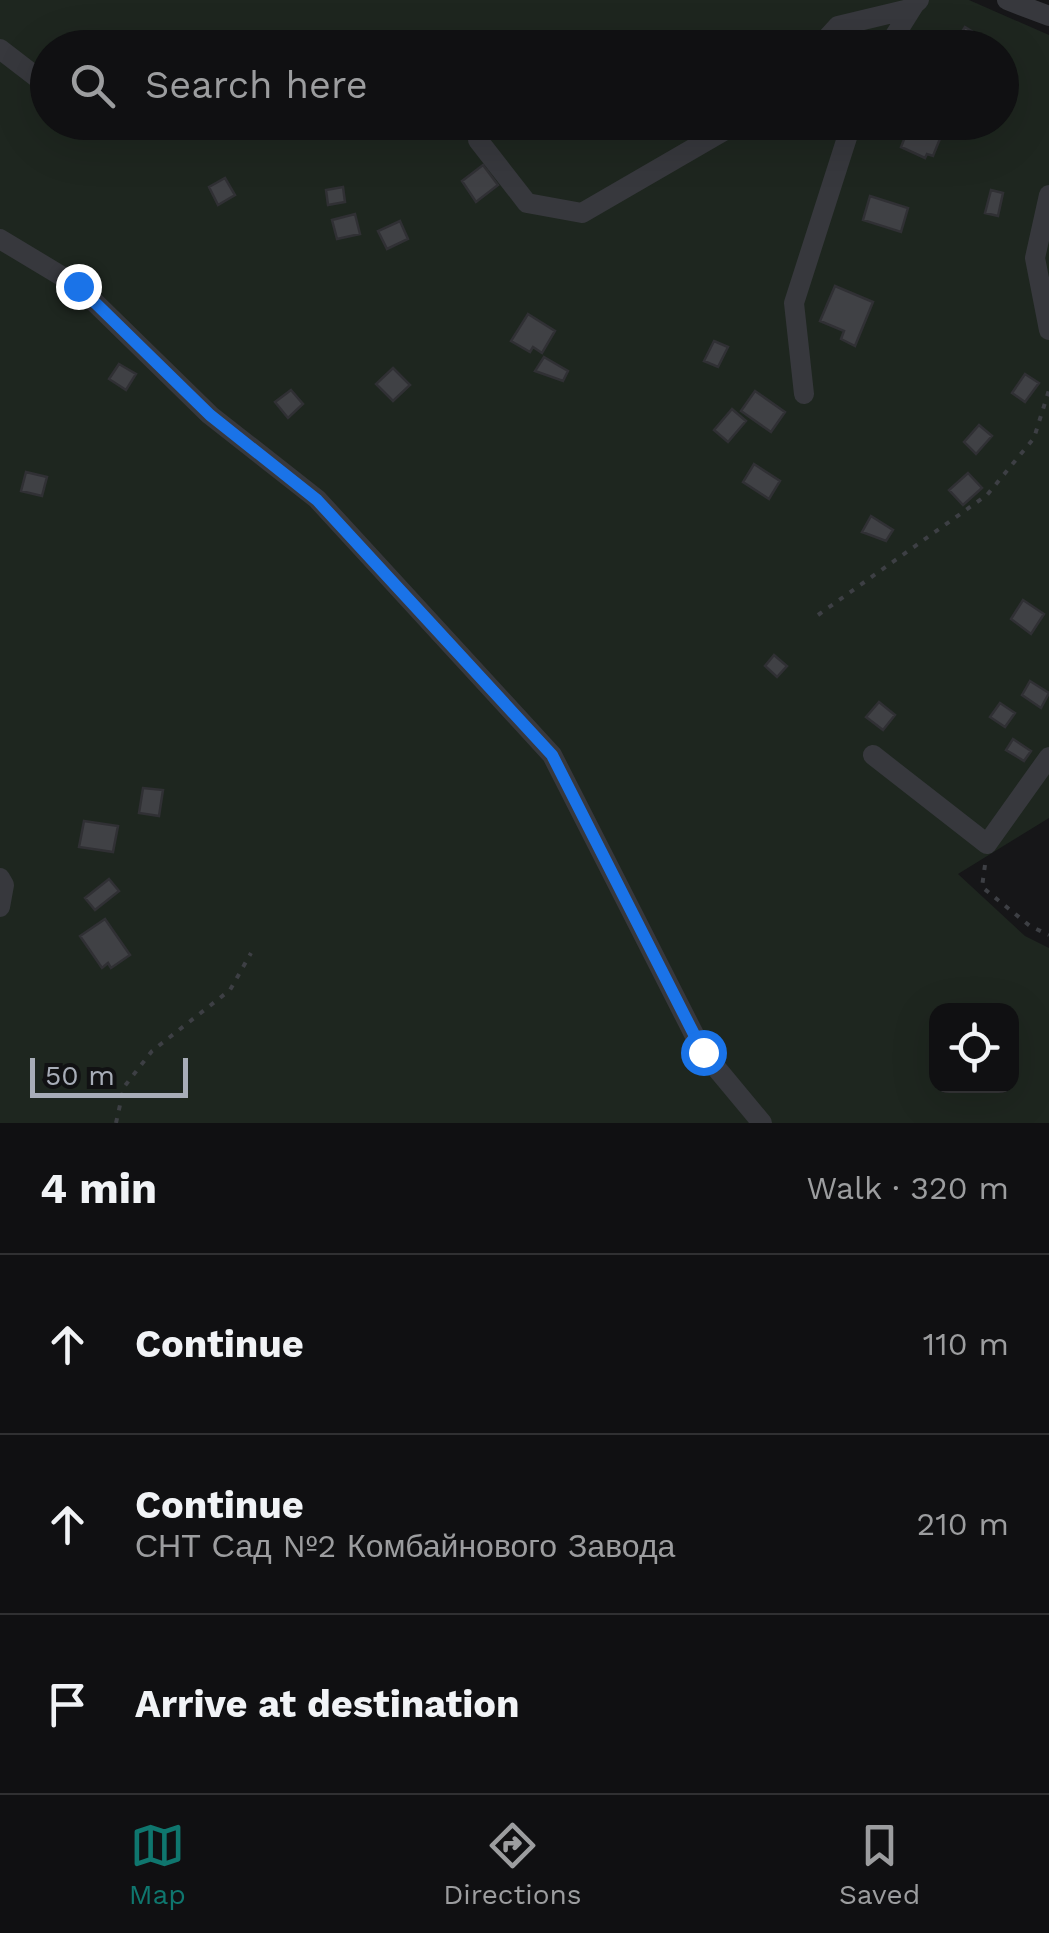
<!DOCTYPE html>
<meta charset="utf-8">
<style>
:root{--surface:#101012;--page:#1e1e20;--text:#f1f3f6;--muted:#9c9d9f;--line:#303032;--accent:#0f766e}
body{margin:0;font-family:"Work Sans",sans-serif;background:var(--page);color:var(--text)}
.controls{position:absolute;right:30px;bottom:30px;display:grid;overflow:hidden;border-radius:20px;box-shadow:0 10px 40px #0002}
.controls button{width:90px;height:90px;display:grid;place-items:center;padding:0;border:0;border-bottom:2px solid var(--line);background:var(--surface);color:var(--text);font:50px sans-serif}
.scale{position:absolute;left:30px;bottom:25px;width:158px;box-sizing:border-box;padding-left:10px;border:5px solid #a8adb8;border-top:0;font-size:28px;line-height:35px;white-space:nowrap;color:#a8adb8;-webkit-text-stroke:8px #111113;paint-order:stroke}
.stop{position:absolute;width:30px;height:30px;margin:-22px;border:8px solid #1a73e8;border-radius:50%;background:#fff}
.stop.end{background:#1a73e8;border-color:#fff;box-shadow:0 2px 10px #0008}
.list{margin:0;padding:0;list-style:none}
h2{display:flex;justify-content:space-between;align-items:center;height:130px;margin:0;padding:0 40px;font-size:42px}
h2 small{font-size:32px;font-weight:400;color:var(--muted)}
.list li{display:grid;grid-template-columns:65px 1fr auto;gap:30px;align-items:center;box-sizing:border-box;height:180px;padding:0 40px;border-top:2px solid var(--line)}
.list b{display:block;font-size:38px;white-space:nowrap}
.list p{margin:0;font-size:32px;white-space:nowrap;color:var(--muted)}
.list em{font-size:32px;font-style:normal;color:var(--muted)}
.icon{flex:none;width:55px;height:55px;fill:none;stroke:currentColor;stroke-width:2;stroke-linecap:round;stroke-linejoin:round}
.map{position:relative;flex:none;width:1049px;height:1123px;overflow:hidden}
.search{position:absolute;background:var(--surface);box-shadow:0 10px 40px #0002;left:30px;right:30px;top:30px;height:110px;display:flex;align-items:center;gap:25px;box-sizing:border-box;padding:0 35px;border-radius:55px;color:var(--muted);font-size:38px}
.sheet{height:670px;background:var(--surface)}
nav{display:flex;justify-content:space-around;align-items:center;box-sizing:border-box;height:140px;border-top:2px solid var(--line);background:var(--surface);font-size:28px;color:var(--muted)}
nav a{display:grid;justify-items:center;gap:5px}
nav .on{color:var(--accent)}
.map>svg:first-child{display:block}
.green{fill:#1e261f;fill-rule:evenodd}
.building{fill:#404145;stroke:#303034;stroke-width:2.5}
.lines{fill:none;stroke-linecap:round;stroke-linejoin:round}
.path{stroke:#3d3f44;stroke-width:4;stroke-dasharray:5 8;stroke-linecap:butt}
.minor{stroke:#37383d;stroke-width:20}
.route{stroke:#1a73e8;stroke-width:12}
</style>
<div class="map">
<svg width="1049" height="1123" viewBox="0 0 1049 1123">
<rect width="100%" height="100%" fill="#161618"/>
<path class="green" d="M 0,0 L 969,0 L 1049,35 L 1049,818 L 958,874 L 1025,936 L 1049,948 L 1049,1123 L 0,1123 ZM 48,48 L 1002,48 L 1002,122 L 48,122 ZM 936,1011 L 1012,1011 L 1012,1086 L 936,1086 Z"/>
<path class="building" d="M 965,27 L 986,40 L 982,48 L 952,47 Z
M 911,122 L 942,122 L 944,129 L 933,156 L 927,154 L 925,158 L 901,147 Z
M 483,165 L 498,185 L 476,202 L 462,181 Z
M 225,178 L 235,195 L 218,205 L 209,187 Z
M 343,187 L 345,202 L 328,205 L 326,190 Z
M 991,190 L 1003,193 L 998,216 L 985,213 Z
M 870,196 L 908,208 L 901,232 L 863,220 Z
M 355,214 L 360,234 L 337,239 L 332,220 Z
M 400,221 L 408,239 L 387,249 L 378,231 Z
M 835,286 L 873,302 L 855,346 L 841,339 L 844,331 L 820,321 Z
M 528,314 L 555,331 L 542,353 L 533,347 L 530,352 L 511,341 Z
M 714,341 L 728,347 L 718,367 L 704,361 Z
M 544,357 L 568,371 L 563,381 L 535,371 Z
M 119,364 L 136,374 L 126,390 L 109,379 Z
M 393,368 L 410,385 L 393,401 L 376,384 Z
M 1025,374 L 1039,383 L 1025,402 L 1012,393 Z
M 291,390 L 303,404 L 288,418 L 275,402 Z
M 755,391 L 785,412 L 771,432 L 741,411 Z
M 732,409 L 746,421 L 728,442 L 714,430 Z
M 979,425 L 992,436 L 976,454 L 964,442 Z
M 754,464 L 780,481 L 769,499 L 743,482 Z
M 26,472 L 47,477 L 42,496 L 21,491 Z
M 968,473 L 982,488 L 963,505 L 949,490 Z
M 871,516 L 893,530 L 886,541 L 862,532 Z
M 1023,600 L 1044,614 L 1031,634 L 1011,619 Z
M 774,655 L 787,666 L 777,677 L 765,666 Z
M 1030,681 L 1049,693 L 1041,708 L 1022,695 Z
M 879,702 L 895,715 L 883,730 L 866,717 Z
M 1000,703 L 1015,713 L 1005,727 L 990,717 Z
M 1013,739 L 1031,751 L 1024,761 L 1006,750 Z
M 143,788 L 163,790 L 159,816 L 139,813 Z
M 84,821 L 118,826 L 113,852 L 79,847 Z
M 109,879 L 119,891 L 95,910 L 85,898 Z
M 105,919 L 130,955 L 111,968 L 108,963 L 102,968 L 80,936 Z"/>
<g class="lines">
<path class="path" d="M 818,615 L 987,495 L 1034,438 L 1049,390
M 985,865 L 982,887 L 1030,926 L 1049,935
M 116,1123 L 124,1087 L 152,1051 L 230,990 L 251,953"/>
<path class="minor" d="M 1007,0 L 1049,16
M 818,48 L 838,26 L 909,9 L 919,0
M 887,48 L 914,5
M 0,49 L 48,86
M 109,122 L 176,124
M 478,140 L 527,203 L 582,213 L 739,122
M 1049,195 L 1035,258 L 1049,330
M 0,239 L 78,286 L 210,415 L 317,499 L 552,755 L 703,1052 L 762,1123
M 804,394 L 794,303 L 852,122
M 873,755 L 987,844 L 1049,757
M 0,878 L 4,885 L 0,907"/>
</g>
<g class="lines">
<path class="route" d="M 78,286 L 210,415 L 317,500 L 552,755 L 703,1052"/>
</g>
</svg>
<div class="controls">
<button><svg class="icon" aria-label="locate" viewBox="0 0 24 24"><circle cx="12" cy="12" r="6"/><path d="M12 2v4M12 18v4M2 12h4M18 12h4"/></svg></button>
</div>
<div class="scale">50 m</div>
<div class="stop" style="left:703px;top:1052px"></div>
<div class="stop end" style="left:78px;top:286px"></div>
<div class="search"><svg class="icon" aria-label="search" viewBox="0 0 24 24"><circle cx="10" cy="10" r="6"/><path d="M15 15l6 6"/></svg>Search here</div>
</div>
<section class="sheet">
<h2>4 min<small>Walk · 320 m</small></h2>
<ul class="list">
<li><svg class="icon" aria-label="ahead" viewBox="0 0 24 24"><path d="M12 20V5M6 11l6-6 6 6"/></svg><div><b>Continue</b></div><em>110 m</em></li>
<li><svg class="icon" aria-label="ahead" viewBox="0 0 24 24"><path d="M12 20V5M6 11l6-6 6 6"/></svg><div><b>Continue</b><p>СНТ Сад №2 Комбайнового Завода</p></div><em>210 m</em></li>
<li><svg class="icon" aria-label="arrive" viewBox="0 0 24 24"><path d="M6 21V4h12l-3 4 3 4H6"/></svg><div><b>Arrive at destination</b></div></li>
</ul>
</section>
<nav>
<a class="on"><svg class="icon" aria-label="map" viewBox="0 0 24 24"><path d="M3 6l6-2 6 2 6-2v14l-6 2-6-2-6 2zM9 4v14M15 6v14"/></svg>Map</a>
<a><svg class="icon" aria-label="directions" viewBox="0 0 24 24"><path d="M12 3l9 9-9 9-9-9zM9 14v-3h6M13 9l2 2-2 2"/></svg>Directions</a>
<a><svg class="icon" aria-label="saved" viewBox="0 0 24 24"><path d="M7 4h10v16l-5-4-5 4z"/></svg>Saved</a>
</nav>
